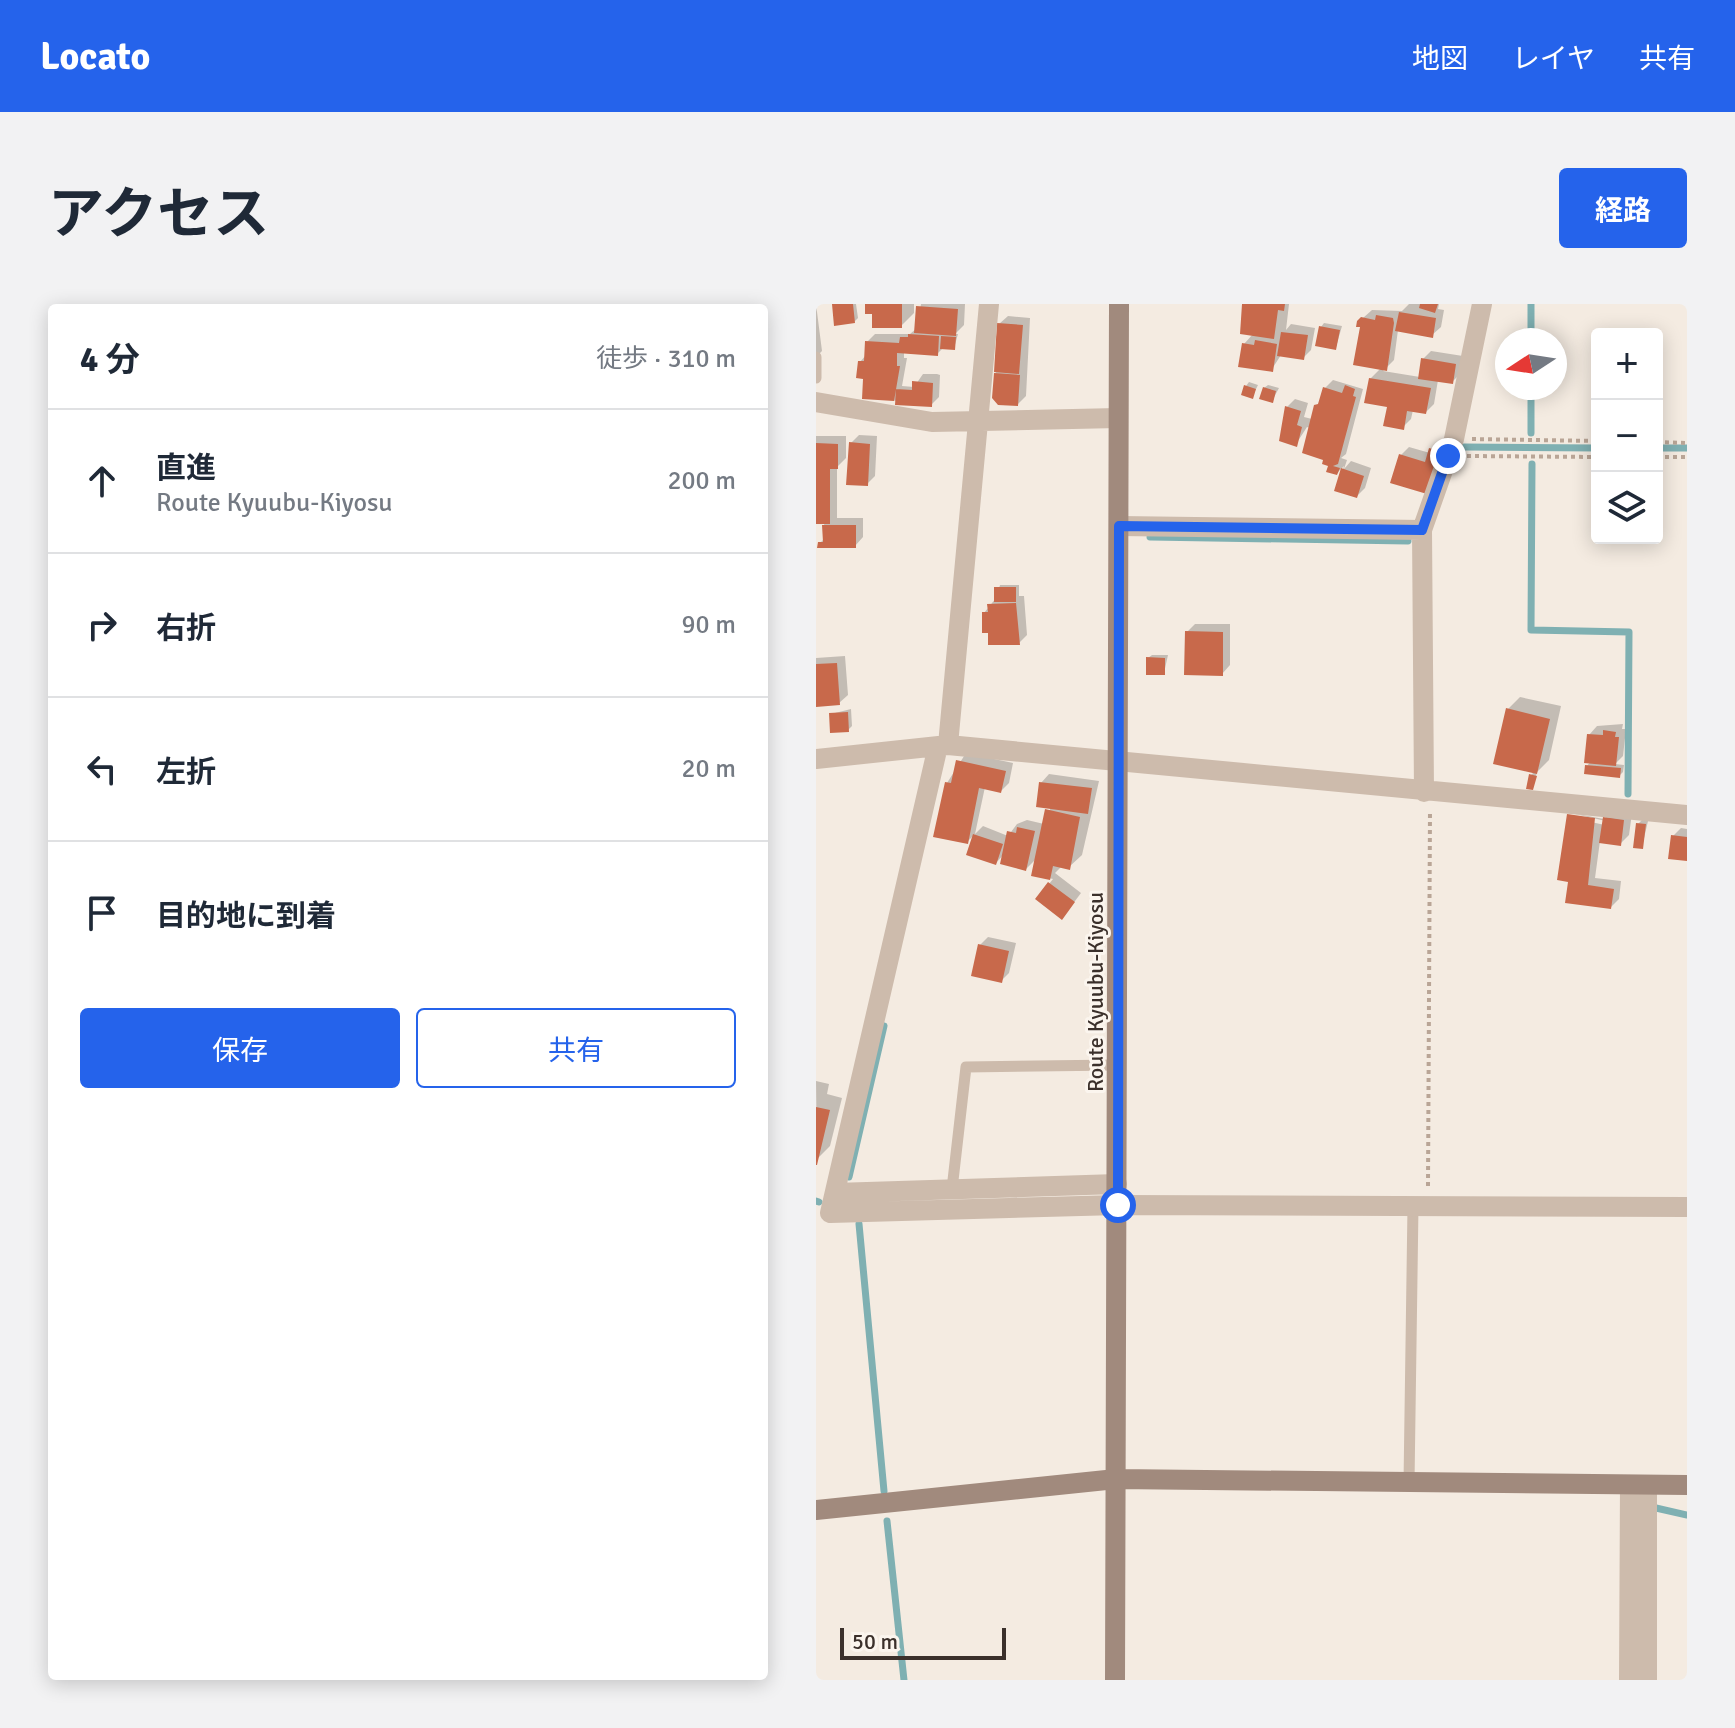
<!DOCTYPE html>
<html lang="ja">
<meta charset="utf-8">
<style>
:root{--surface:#fff;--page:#f2f2f3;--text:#1f2937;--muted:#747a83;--line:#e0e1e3;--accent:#2563eb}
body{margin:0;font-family:Signika,"Noto Sans JP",sans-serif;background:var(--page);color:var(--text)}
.controls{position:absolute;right:24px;top:24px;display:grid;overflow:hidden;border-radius:8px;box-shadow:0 4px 20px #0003}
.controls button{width:72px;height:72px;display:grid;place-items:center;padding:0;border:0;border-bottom:2px solid var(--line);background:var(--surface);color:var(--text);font:40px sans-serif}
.compass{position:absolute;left:679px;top:24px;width:72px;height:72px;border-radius:50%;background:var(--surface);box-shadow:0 4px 20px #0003;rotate:258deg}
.scale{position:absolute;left:24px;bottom:20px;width:166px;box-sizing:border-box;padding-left:8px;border:4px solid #3b302b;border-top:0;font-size:22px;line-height:28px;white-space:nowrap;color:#3b302b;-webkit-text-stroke:6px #fbf5ee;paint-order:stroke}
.stop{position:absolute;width:24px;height:24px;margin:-18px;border:6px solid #2563eb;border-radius:50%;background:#fff}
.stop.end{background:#2563eb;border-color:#fff;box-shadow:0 2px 8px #0008}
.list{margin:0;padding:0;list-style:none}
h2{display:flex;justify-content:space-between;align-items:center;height:104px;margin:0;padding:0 32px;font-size:34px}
h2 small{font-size:26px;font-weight:400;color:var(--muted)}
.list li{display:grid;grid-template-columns:52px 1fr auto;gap:24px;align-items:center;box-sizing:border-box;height:144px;padding:0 32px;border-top:2px solid var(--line)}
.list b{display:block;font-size:30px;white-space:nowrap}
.list p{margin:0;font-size:26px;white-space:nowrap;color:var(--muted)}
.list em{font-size:26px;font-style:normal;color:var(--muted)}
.actions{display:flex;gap:16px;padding:24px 32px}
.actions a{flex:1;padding:18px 0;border:2px solid var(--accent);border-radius:8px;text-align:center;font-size:28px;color:var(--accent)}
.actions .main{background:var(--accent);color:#fff}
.icon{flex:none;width:44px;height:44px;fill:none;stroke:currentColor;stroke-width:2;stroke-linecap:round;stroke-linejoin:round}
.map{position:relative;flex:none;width:871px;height:1376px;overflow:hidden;border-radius:8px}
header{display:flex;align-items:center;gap:48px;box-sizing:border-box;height:112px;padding:0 40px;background:var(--accent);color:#fff}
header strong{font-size:38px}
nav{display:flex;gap:44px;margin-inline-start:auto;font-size:28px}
.intro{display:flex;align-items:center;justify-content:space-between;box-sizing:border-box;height:192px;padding:0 48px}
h1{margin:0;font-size:56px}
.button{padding:20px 36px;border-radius:8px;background:var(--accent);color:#fff;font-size:28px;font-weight:700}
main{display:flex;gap:48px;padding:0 48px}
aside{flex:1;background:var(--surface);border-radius:8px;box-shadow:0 4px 20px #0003}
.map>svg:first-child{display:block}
.shadow{fill:#0003}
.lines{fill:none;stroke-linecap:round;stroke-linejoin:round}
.stream{stroke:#7fb0b2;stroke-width:7}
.building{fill:#c8694b}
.path{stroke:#b9a596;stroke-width:4;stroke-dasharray:4 4;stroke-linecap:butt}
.lane{stroke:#cdbbac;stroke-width:11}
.street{stroke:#cdbbac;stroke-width:20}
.secondary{stroke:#a18a7d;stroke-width:20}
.route{stroke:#2563eb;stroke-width:10}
.labels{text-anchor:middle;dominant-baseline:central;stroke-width:6;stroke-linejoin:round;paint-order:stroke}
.street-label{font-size:22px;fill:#3b302b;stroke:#fbf5ee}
</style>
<header>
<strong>Locato</strong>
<nav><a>地図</a><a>レイヤ</a><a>共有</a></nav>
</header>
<div class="intro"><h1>アクセス</h1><a class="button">経路</a></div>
<main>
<aside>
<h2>4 分<small>徒歩 · 310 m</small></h2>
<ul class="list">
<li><svg class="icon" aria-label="ahead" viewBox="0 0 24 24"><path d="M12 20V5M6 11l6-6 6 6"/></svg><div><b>直進</b><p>Route Kyuubu-Kiyosu</p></div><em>200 m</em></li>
<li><svg class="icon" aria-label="right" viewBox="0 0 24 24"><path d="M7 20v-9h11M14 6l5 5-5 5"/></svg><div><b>右折</b></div><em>90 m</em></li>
<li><svg class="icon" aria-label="left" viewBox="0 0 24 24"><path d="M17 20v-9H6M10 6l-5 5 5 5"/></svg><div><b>左折</b></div><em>20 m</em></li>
<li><svg class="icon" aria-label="arrive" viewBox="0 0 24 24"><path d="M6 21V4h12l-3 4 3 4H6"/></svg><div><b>目的地に到着</b></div></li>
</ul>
<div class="actions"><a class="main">保存</a><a>共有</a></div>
</aside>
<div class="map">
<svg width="871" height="1376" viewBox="0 0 871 1376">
<rect width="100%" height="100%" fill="#f4ebe1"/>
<path class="shadow" d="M 0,0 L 6,47 L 0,53 Z
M 19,0 L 40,0 L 42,14 L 38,18 Z
M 51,0 L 98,0 L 98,9 L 85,22 Z
M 105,0 L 149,0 L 148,21 L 139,30 L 142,30 L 138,44 L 128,43 L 121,50 L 88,47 L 88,54 L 91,54 L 86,82 L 98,83 L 107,70 L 121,70 L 124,71 L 123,93 L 115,101 L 48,93 L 49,73 L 44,58 L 50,51 L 51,38 L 59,30 L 94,30 L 101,24 Z
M 430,0 L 473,0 L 470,26 L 475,20 L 499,24 L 495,46 L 487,54 L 465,51 L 456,65 L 428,40 L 437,30 Z
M 593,0 L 623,0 L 622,5 L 628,6 L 625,23 L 616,31 L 582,26 L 578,56 L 567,67 L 604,73 L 607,55 L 615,47 L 647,52 L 644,70 L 636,78 L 622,76 L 618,100 L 610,108 L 597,106 L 595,115 L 587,123 L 554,75 L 565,64 L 547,14 L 556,6 L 586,7 Z
M 192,12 L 214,14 L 210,92 L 202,100 L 178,94 L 183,20 Z
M 508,19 L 526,22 L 520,43 L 505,23 Z
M 517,76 L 547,85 L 530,150 L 525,154 L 531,156 L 528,165 L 535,157 L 555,164 L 549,184 L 541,192 L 521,186 L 528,162 L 521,169 L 494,124 L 491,123 L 480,140 L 471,103 L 479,95 L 492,99 L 488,113 L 496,115 L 509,84 Z
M 433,78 L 442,81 L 436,93 L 430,82 Z
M 452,81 L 463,84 L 456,97 L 448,84 Z
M 43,131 L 61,132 L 59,172 L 51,180 L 35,139 Z
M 0,132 L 30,132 L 30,154 L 21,163 L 21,214 L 47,214 L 47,233 L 39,242 L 4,239 L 9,234 L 8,218 L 0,218 Z
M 619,142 L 626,144 L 623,152 L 577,178 L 585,151 L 593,143 L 614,149 Z
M 184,281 L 203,281 L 203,292 L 208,292 L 211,331 L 203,339 L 173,327 L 168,309 L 180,294 Z
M 379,320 L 414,320 L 414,361 L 406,370 L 371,328 Z
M 336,351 L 352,351 L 348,369 L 332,354 Z
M 29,352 L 32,391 L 23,399 L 0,401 L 0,354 Z
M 704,393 L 745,402 L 733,456 L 721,468 L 717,484 L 715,471 L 718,468 L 692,405 Z
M 35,405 L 36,422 L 32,426 L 15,410 Z
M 807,420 L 806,425 L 810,425 L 807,452 L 799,460 L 808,461 L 807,468 L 803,472 L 771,462 L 774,458 L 773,431 L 781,422 Z
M 150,449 L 197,459 L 193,479 L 185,487 L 169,483 L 159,530 L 167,522 L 192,532 L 201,520 L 211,516 L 228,520 L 235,503 L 225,479 L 233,470 L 283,477 L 266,551 L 253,563 L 246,562 L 239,569 L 265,589 L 253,605 L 221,595 L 237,575 L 218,571 L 221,554 L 210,565 L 188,550 L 180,559 L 152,549 L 159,530 L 151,538 L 131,479 Z
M 797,506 L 816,509 L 813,531 L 804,540 L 784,537 L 779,574 L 805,577 L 803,595 L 795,603 L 754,576 L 753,513 L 793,522 L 794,518 L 755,509 L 788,515 Z
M 826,516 L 832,517 L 826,543 L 822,520 Z
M 865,524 L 871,525 L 871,555 L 857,532 Z
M 172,633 L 200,639 L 193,669 L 185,677 L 164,641 Z
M 0,777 L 13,780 L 11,790 L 26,794 L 14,842 L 1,855 Z"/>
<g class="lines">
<path class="stream" d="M 715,36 L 715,0
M 715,129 L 715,84
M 648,143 L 781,144
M 841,144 L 871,144
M 716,160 L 715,326 L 813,328 L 812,490
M 334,233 L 592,237
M 33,873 L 68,722
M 0,897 L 3,898
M 43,920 L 68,1187
M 840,1204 L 871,1211
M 71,1217 L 88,1376"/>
</g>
<path class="building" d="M 16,0 L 37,0 L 39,19 L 18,22 Z
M 49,0 L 86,0 L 86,24 L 56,24 L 56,10 L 49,10 Z
M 426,0 L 469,0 L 468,7 L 462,6 L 458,35 L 424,30 Z
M 604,0 L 622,0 L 619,9 L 603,4 Z
M 100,2 L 142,5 L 140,32 L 98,29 Z
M 583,8 L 620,14 L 617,34 L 579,27 Z
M 560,11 L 577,14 L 578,19 L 571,67 L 537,61 L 544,23 L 540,23 L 541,17 L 545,13 L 559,16 Z
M 181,19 L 207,21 L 203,70 L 178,68 Z
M 503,22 L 524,26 L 520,46 L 499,42 Z
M 465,28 L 492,31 L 488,56 L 461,52 Z
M 92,30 L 123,32 L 122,52 L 81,49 L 81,62 L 84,62 L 78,97 L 46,95 L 47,75 L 40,74 L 42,57 L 48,57 L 49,37 L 83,39 L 84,33 L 92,33 Z
M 125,32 L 140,33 L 139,46 L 124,45 Z
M 439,36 L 461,40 L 457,68 L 422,63 L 426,39 L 438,41 Z
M 605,54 L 640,60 L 637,80 L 602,75 Z
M 178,69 L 204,71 L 202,102 L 182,101 L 176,94 Z
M 553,74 L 615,84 L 610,110 L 591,107 L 588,126 L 567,122 L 571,103 L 548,99 Z
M 96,77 L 117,79 L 116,103 L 79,101 L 80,85 L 96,86 Z
M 428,81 L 440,85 L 437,95 L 425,91 Z
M 529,81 L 539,85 L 537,92 L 540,93 L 522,160 L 517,162 L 524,164 L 521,171 L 510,168 L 512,162 L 506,160 L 507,156 L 486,149 L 498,101 L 502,100 L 507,83 L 526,89 Z
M 447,83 L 460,87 L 457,99 L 443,95 Z
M 469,102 L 485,107 L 481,121 L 486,123 L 481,143 L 463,137 Z
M 33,138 L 54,140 L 52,182 L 30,181 Z
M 0,139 L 22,140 L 22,165 L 14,165 L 14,220 L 0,220 Z
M 613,144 L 624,147 L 611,190 L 574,179 L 583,150 L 609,158 Z
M 525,164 L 548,172 L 541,194 L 518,187 Z
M 6,221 L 40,221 L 40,244 L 1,244 L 2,238 L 7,238 Z
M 178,283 L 200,283 L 200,298 L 178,298 Z
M 200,299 L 204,341 L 172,341 L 172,329 L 166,329 L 166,308 L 172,308 L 171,300 Z
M 369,327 L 407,328 L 407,372 L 368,371 Z
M 330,353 L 349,354 L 349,371 L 330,371 Z
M 21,359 L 24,401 L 0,403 L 0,360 Z
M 690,404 L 734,415 L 721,470 L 677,460 Z
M 32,408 L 33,428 L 14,429 L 13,409 Z
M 787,426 L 800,428 L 799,433 L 803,433 L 800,462 L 768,459 L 771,430 L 787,431 Z
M 140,456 L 190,467 L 185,489 L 163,484 L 152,540 L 117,533 L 129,478 L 135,479 Z
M 769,461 L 805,464 L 804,474 L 768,470 Z
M 713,470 L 721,472 L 717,486 L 710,485 Z
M 223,478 L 276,484 L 272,510 L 220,503 Z
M 229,505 L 264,513 L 254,566 L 237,562 L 234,576 L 215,572 Z
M 751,510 L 779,514 L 772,581 L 798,585 L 795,605 L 749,599 L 752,578 L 741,576 Z
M 787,513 L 808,516 L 805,542 L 783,539 Z
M 820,519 L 830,520 L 827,545 L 817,544 Z
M 201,523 L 219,527 L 210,567 L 184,560 L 191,527 L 200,529 Z
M 157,530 L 187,540 L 180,561 L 150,551 Z
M 855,531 L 871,533 L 871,557 L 852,555 Z
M 232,578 L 259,598 L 246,616 L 219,595 Z
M 162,640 L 193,647 L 186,679 L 155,672 Z
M 0,803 L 14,806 L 1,861 L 0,861 Z"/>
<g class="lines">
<path class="path" d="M 656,135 L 781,137
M 841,138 L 871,139
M 651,152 L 781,153
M 841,153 L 871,153
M 612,882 L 614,507"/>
<path class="lane" d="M 0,53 L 0,74
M 136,885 L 150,763 L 302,761
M 593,1179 L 597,902"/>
<path class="street" d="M 0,98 L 116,118 L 302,114
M 303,222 L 606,226
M 132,441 L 173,0
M 122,442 L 14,909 L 302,901 L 871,903
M 0,455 L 132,441 L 871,511
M 608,488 L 606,226 L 638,135 L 666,0
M 19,889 L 301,880
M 831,1182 L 831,1376
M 813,1376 L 814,1181"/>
<path class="secondary" d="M 0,1206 L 300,1175 L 871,1181
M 299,1376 L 303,0"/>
</g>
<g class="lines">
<path class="route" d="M 302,901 L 303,222 L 606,226 L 632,152"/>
</g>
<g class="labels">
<g class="street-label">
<text transform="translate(279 688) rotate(-90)">Route Kyuubu-Kiyosu</text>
</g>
</g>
</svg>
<div class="controls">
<button>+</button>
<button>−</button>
<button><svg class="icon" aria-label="layers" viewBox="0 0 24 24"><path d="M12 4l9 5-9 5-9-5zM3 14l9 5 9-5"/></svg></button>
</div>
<svg class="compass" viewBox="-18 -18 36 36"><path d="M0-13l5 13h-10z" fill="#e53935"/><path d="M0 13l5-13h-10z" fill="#747a83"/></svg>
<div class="scale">50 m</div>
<div class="stop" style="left:302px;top:901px"></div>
<div class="stop end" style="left:632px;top:152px"></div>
</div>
</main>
